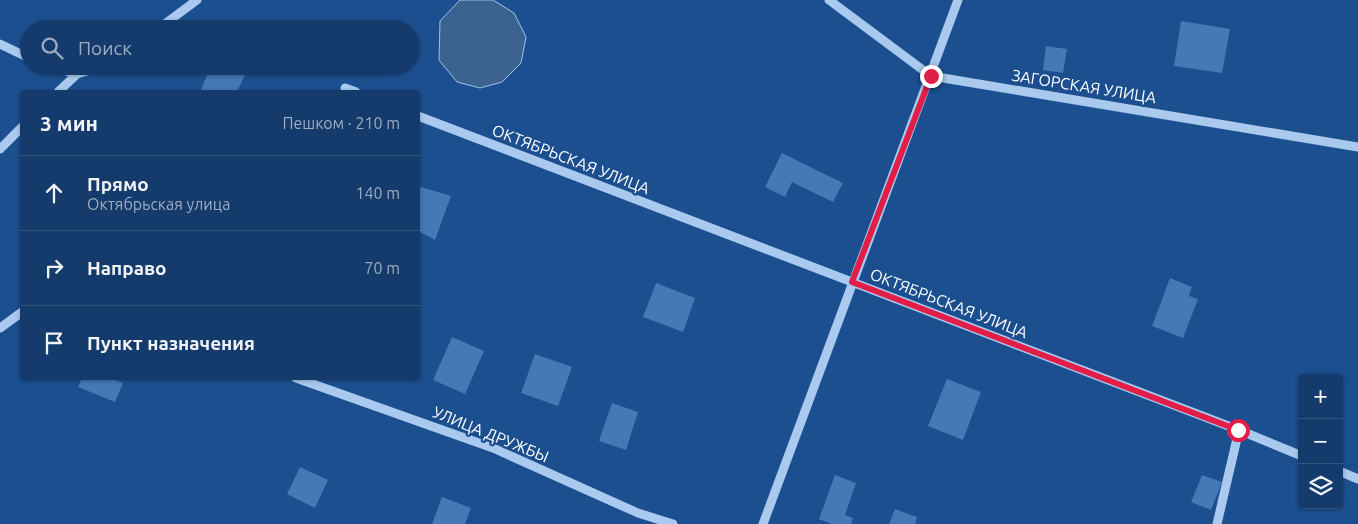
<!DOCTYPE html>
<html lang="ru">
<meta charset="utf-8">
<style>
:root{--surface:#143b6b;--page:#214673;--text:#f1f3f6;--muted:#9dadc1;--line:#33557e}
body{margin:0;font-family:Ubuntu,sans-serif;background:var(--page);color:var(--text)}
.controls{position:absolute;right:15px;bottom:15px;display:grid;overflow:hidden;border-radius:5px;box-shadow:0 1px 4px #0004}
.controls button{width:45px;height:45px;display:grid;place-items:center;padding:0;border:0;border-bottom:1px solid var(--line);background:var(--surface);color:var(--text);font:25px sans-serif}
.stop{position:absolute;width:15px;height:15px;margin:-11px;border:4px solid #e11d48;border-radius:50%;background:#fff}
.stop.end{background:#e11d48;border-color:#fff;box-shadow:0 1px 5px #0008}
.list{margin:0;padding:0;list-style:none}
h2{display:flex;justify-content:space-between;align-items:center;height:65px;margin:0;padding:0 20px;font-size:21px}
h2 small{font-size:16px;font-weight:400;color:var(--muted)}
.list li{display:grid;grid-template-columns:32px 1fr auto;gap:15px;align-items:center;box-sizing:border-box;height:75px;padding:0 20px;border-top:1px solid var(--line)}
.list b{display:block;font-size:19px;white-space:nowrap}
.list p{margin:0;font-size:16px;white-space:nowrap;color:var(--muted)}
.list em{font-size:16px;font-style:normal;color:var(--muted)}
.icon{flex:none;width:28px;height:28px;fill:none;stroke:currentColor;stroke-width:2;stroke-linecap:round;stroke-linejoin:round}
.map{position:relative;flex:none;width:1358px;height:524px;overflow:hidden}
.search{position:absolute;background:var(--surface);box-shadow:0 1px 4px #0004;left:20px;top:20px;width:400px;height:55px;display:flex;align-items:center;gap:12px;box-sizing:border-box;padding:0 18px;border-radius:28px;color:var(--muted);font-size:19px}
.panel{position:absolute;background:var(--surface);box-shadow:0 1px 4px #0004;left:20px;top:90px;width:400px;height:290px;border-radius:5px}
.map>svg:first-child{display:block}
.water{fill:#3c6290;stroke:#9cc4f0}
.building{fill:#4478b7}
.lines{fill:none;stroke-linecap:round;stroke-linejoin:round}
.minor{stroke:#a9c9ee;stroke-width:9}
.route{stroke:#e11d48;stroke-width:6}
.labels{text-anchor:middle;dominant-baseline:central;stroke-width:4.5;stroke-linejoin:round;paint-order:stroke}
.street-label{font-size:16px;fill:#fff;stroke:#1b4f8f}
</style>
<div class="map">
<svg width="1358" height="524" viewBox="0 0 1358 524">
<rect width="100%" height="100%" fill="#1b4f8f"/>
<path class="water" d="M 460,0 L 493,0 L 514,13 L 526,37 L 521,63 L 502,82 L 480,88 L 457,82 L 439,60 L 440,21 Z"/>
<path class="building" d="M 1181,21 L 1230,29 L 1222,73 L 1174,66 Z
M 1046,46 L 1067,49 L 1063,73 L 1043,70 Z
M 211,66 L 238,66 L 247,70 L 237,92 L 200,92 Z
M 782,153 L 843,183 L 833,202 L 792,182 L 785,197 L 765,187 Z
M 418,186 L 451,196 L 435,240 L 418,231 Z
M 1170,278 L 1192,287 L 1189,296 L 1198,299 L 1183,338 L 1152,326 Z
M 656,283 L 695,298 L 683,332 L 643,317 Z
M 452,337 L 484,351 L 465,394 L 433,380 Z
M 535,354 L 572,367 L 558,406 L 521,393 Z
M 82,378 L 116,378 L 115,380 L 123,383 L 115,402 L 78,387 Z
M 947,379 L 981,392 L 963,440 L 928,426 Z
M 612,403 L 638,412 L 626,450 L 599,441 Z
M 300,467 L 328,480 L 315,508 L 287,494 Z
M 835,475 L 856,483 L 845,515 L 853,518 L 851,524 L 832,524 L 819,519 Z
M 1202,475 L 1222,482 L 1211,510 L 1191,502 Z
M 442,497 L 471,508 L 465,524 L 432,524 Z
M 895,509 L 917,517 L 915,524 L 889,524 Z"/>
<g class="lines">
<path class="minor" d="M 829,0 L 931,76 L 1358,147
M 158,29 L 197,0
M 0,44 L 29,58
M 48,66 L 77,74 L 104,66
M 345,88 L 356,92
M 58,92 L 77,74
M 418,116 L 1239,430 L 1302,456
M 0,149 L 22,127
M 0,328 L 22,312
M 296,378 L 493,448 L 638,513 L 673,524
M 1339,471 L 1358,479
M 763,524 L 958,0
M 1217,524 L 1239,430"/>
</g>
<g class="lines">
<path class="route" d="M 931,76 L 852,282 L 1238,430"/>
</g>
<g class="labels">
<g class="street-label">
<text transform="translate(1084 86) rotate(9)">ЗАГОРСКАЯ УЛИЦА</text>
<text transform="translate(571 159) rotate(21)">ОКТЯБРЬСКАЯ УЛИЦА</text>
<text transform="translate(949 303) rotate(21)">ОКТЯБРЬСКАЯ УЛИЦА</text>
<text transform="translate(491 434) rotate(22)">УЛИЦА ДРУЖБЫ</text>
</g>
</g>
</svg>
<div class="controls">
<button>+</button>
<button>−</button>
<button><svg class="icon" aria-label="layers" viewBox="0 0 24 24"><path d="M12 4l9 5-9 5-9-5zM3 14l9 5 9-5"/></svg></button>
</div>
<div class="stop" style="left:1238px;top:430px"></div>
<div class="stop end" style="left:931px;top:76px"></div>
<div class="search"><svg class="icon" aria-label="search" viewBox="0 0 24 24"><circle cx="10" cy="10" r="6"/><path d="M15 15l6 6"/></svg>Поиск</div>
<section class="panel">
<h2>3 мин<small>Пешком · 210 m</small></h2>
<ul class="list">
<li><svg class="icon" aria-label="ahead" viewBox="0 0 24 24"><path d="M12 20V5M6 11l6-6 6 6"/></svg><div><b>Прямо</b><p>Октябрьская улица</p></div><em>140 m</em></li>
<li><svg class="icon" aria-label="right" viewBox="0 0 24 24"><path d="M7 20v-9h11M14 6l5 5-5 5"/></svg><div><b>Направо</b></div><em>70 m</em></li>
<li><svg class="icon" aria-label="arrive" viewBox="0 0 24 24"><path d="M6 21V4h12l-3 4 3 4H6"/></svg><div><b>Пункт назначения</b></div></li>
</ul>
</section>
</div>
